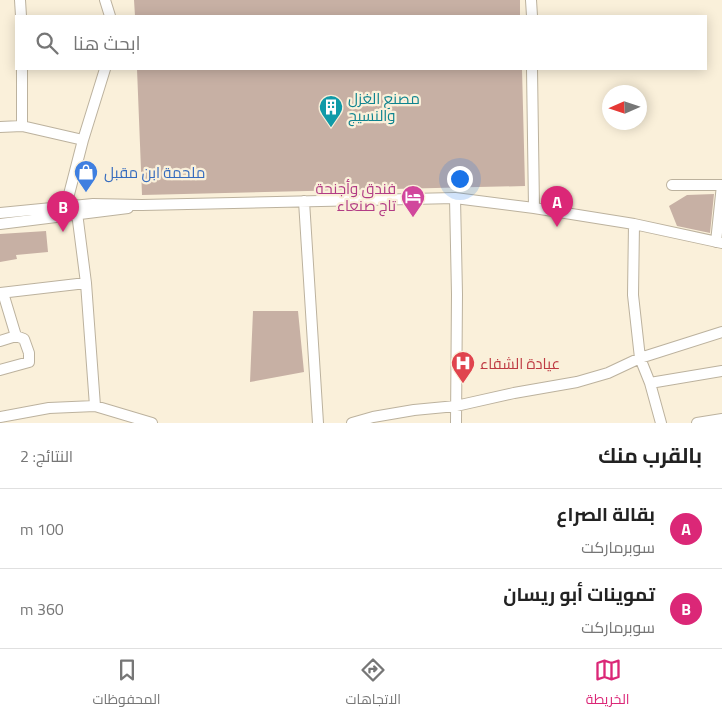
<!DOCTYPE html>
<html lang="ar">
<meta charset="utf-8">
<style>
:root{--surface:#fff;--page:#f6f6f6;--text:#222;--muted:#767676;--line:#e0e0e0;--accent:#db2777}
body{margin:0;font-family:"Titillium Web",Cairo,sans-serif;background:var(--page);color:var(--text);direction:rtl}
.compass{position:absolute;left:602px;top:85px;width:45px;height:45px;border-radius:50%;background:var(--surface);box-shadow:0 2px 12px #0003;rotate:267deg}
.you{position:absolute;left:459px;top:178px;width:18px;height:18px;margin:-12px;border:4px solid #fff;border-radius:50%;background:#1a73e8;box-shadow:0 0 0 8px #1a73e833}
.badge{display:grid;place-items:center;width:32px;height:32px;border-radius:50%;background:var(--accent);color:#fff;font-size:16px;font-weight:700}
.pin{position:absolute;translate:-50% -41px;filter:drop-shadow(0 1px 2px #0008)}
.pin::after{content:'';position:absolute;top:26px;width:18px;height:15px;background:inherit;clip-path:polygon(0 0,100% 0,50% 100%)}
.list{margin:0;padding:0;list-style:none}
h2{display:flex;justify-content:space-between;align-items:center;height:65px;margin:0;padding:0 20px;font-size:21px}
h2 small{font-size:16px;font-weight:400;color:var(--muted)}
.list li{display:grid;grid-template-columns:32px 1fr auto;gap:15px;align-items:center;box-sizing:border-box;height:80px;padding:0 20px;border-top:1px solid var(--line)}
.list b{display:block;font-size:19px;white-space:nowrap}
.list p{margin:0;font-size:16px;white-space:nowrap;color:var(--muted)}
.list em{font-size:16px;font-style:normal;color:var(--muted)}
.icon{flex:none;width:28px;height:28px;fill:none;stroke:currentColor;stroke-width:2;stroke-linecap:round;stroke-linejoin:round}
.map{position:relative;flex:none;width:722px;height:423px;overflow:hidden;direction:ltr}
.search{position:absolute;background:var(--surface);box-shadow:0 2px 12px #0003;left:15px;right:15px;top:15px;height:55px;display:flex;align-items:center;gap:12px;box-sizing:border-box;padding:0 18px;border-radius:0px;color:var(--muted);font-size:19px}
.sheet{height:225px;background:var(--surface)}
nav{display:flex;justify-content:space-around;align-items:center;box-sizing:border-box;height:70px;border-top:1px solid var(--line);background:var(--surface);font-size:14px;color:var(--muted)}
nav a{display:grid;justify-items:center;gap:2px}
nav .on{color:var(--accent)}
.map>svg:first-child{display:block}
.building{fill:#c7b0a4}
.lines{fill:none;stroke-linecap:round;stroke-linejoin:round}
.minor-casing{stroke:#bcb29e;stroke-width:12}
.minor{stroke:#fff;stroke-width:10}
.labels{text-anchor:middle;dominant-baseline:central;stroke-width:4.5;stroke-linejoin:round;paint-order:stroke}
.culture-label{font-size:15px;fill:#0d838f;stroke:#faf0da;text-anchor:start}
.shop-label{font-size:15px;fill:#366cbe;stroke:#faf0da;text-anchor:start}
.hotel-label{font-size:15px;fill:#b23c85;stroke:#faf0da;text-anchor:end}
.health-label{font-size:15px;fill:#be3a42;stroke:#faf0da;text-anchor:start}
</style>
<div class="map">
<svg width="722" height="423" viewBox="0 0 722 423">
<rect width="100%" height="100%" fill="#faf0da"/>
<path class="building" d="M 134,0 L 520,0 L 520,16 L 135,16 Z
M 137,69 L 522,69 L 525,186 L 142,195 Z
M 714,194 L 710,233 L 677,226 L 669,206 L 687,195 Z
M 46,231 L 48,252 L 16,255 L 17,259 L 0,262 L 0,234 Z
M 253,311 L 298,311 L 304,372 L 250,382 Z"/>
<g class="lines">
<g class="minor-casing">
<path id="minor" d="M 20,0 L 21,16
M 105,0 L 110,16
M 531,0 L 532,16
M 532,69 L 534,208
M 22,126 L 83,140
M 0,127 L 22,126 L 22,69
M 672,185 L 722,185 L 716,242
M 455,198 L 457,294 L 456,423
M 304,201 L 318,423
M 76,205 L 86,283 L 95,406
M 66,206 L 83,140 L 105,69
M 0,213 L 93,204 L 142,205 L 455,198 L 534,208 L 634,224 L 722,243
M 0,224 L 128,208
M 634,224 L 633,295 L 640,358 L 650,383 L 661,423
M 0,293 L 86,283
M 0,341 L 16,336
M 0,370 L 29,362 L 29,353 L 24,339 L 16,336 L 3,293
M 650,383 L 722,371
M 0,417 L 49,408 L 95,406 L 152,423
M 352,423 L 373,417 L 414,410 L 456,406 L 514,393 L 577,382 L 608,373 L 640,358 L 722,332
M 697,423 L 722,419"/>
</g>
<use href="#minor" class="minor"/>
</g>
<defs>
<g id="building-pin" transform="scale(1.25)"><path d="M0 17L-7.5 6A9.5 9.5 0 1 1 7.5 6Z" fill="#0f9aa8" stroke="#faf0da"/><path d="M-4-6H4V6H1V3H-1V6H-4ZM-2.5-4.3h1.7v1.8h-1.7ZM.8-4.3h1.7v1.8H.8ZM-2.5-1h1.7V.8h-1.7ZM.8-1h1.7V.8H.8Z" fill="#fff"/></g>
<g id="shop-pin" transform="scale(1.25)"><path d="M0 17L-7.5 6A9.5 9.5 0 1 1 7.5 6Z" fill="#3f7fe0" stroke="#faf0da"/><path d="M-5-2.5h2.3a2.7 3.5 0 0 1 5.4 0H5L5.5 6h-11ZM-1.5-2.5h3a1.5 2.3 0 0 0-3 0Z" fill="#fff"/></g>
<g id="hotel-pin" transform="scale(1.25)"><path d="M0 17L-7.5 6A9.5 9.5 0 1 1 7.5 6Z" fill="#d1479c" stroke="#faf0da"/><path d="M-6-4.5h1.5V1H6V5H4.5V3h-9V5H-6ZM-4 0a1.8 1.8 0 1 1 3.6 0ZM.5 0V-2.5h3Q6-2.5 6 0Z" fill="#fff"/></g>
<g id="hospital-pin" transform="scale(1.25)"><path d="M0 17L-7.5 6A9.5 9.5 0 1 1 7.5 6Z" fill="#e0444e" stroke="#faf0da"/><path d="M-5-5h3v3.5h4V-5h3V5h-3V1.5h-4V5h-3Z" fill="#fff"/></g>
</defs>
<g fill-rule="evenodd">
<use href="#building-pin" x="331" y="107"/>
<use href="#shop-pin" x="86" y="172"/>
<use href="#hotel-pin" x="413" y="197"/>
<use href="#hospital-pin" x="463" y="363"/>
</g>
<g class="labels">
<g class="culture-label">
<text x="348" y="98">مصنع الغزل<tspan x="348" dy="17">والنسيج</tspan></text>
</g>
<g class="shop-label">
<text x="104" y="172">ملحمة ابن مقبل</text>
</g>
<g class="hotel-label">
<text x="396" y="188">فندق وأجنحة<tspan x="396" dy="17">تاج صنعاء</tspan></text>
</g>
<g class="health-label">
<text x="480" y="363">عيادة الشفاء</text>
</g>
</g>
</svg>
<svg class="compass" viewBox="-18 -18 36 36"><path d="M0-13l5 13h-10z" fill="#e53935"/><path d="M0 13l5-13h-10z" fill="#767676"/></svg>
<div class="you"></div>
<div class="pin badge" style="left:557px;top:227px">A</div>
<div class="pin badge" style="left:63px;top:232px">B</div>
<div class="search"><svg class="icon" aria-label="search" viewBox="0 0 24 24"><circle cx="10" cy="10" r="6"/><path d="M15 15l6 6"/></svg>ابحث هنا</div>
</div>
<section class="sheet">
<h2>بالقرب منك<small>النتائج: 2</small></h2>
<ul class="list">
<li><span class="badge">A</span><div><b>بقالة الصراع</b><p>سوبرماركت</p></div><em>100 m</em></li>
<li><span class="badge">B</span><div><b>تموينات أبو ريسان</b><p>سوبرماركت</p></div><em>360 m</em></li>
</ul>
</section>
<nav>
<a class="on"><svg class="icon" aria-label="map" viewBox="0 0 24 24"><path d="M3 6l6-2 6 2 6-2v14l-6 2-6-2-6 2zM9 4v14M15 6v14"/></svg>الخريطة</a>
<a><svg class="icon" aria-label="directions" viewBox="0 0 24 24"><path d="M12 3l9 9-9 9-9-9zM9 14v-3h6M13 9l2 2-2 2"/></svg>الاتجاهات</a>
<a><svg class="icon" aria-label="saved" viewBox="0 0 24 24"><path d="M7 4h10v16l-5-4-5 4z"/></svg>المحفوظات</a>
</nav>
